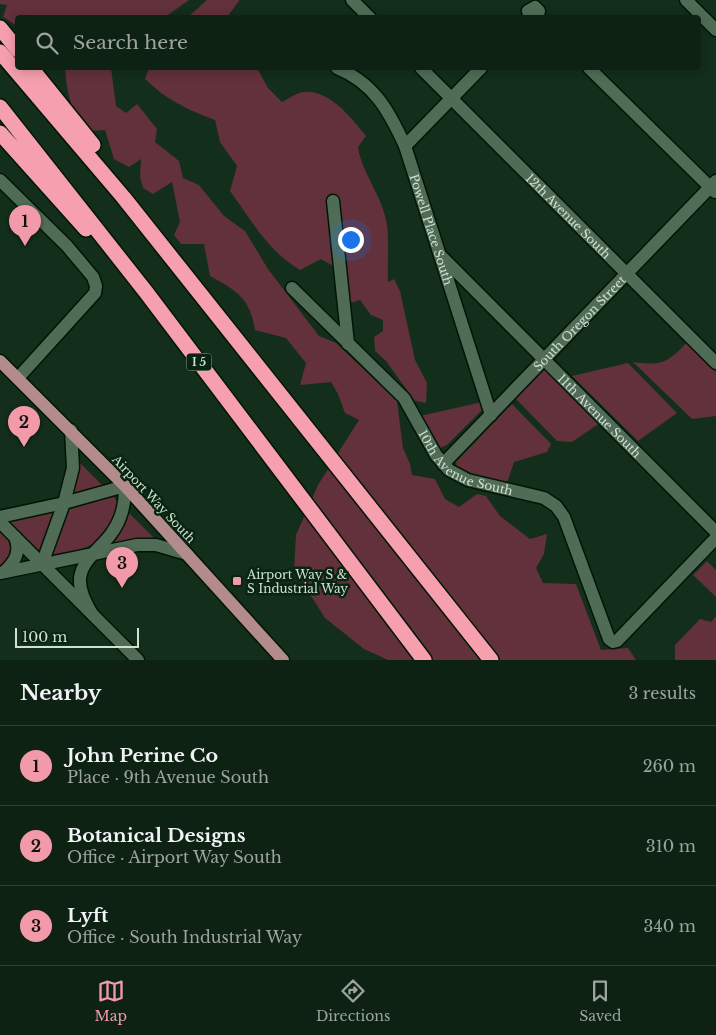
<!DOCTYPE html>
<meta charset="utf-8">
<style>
:root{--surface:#0e2214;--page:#1c2f22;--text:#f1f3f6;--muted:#9ba4a0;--line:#2e3f34;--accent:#f39aaa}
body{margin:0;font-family:"Libre Baskerville",serif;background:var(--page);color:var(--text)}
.scale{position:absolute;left:15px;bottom:12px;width:124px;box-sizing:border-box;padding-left:5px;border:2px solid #d0e0d3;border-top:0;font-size:14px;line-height:18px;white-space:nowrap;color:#d0e0d3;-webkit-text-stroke:4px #092411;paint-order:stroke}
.you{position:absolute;left:350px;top:239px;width:18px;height:18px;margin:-12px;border:4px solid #fff;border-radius:50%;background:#1a73e8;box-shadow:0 0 0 8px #1a73e833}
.badge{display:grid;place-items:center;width:32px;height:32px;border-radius:50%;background:var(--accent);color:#111;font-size:16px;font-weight:700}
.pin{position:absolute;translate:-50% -41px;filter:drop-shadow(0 1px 2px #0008)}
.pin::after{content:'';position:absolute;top:26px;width:18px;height:15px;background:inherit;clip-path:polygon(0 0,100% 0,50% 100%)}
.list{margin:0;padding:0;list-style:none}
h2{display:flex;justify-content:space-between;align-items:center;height:65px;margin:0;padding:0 20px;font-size:21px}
h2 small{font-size:16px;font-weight:400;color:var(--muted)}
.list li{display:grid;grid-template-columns:32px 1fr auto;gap:15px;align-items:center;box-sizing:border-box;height:80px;padding:0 20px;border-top:1px solid var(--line)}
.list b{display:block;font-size:19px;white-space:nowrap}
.list p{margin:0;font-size:16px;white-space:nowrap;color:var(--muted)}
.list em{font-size:16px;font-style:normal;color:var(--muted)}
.icon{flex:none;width:28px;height:28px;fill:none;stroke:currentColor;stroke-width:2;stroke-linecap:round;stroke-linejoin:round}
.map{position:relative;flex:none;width:716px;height:660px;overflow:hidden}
.search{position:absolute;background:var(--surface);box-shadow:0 2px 12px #0003;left:15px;right:15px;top:15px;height:55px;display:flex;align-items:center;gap:12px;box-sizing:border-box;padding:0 18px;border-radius:5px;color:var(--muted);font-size:19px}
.sheet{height:305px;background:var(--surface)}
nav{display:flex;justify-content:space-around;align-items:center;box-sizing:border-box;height:70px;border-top:1px solid var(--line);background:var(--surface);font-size:14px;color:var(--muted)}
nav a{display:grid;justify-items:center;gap:2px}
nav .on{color:var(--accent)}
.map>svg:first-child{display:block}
.green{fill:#62313b}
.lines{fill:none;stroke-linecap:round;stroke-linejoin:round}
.minor-casing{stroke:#001605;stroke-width:15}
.major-casing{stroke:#001605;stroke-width:15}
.highway-casing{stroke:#001605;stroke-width:18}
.minor{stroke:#506c56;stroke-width:12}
.major{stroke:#b48b8b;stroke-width:12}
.highway{stroke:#f6a0af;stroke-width:15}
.poi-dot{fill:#f39aaa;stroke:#092411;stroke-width:2}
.labels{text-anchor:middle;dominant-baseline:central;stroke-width:5;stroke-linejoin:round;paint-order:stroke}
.shield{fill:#092411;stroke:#94a899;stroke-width:1}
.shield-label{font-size:11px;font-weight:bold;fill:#d0e0d3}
.street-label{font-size:12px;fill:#d0e0d3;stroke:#092411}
.poi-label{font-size:12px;fill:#d0e0d3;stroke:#092411;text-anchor:start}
</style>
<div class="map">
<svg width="716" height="660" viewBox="0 0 716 660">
<rect width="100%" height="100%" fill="#132e1b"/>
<path class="green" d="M 0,0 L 189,0 L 165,17 L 18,18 L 17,26 L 3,17 L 7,5 L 0,4 Z
M 207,0 L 239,0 L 239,1 L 227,17 L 188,17 Z
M 65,68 L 111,68 L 116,106 L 126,113 L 137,104 L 157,129 L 155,142 L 179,161 L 183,178 L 199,185 L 224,216 L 245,231 L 268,269 L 319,336 L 336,343 L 397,401 L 403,448 L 410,464 L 412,475 L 435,479 L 445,499 L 459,507 L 477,494 L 486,496 L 500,516 L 530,539 L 547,534 L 544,554 L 536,568 L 543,583 L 576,584 L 601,650 L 628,648 L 636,660 L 388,660 L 364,649 L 325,618 L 294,569 L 296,535 L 318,485 L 359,420 L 345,413 L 338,394 L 331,382 L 300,385 L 306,363 L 286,338 L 255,330 C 250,298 237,291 210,276 L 204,244 L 181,244 L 174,235 L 180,222 L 172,182 L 153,194 L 143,188 L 140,177 L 141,159 L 129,167 L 114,159 L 105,130 L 91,131 C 69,108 68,98 65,68 Z
M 149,68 L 257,68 L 268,88 L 282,102 C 288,99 297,93 303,92 C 330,89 352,119 366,136 L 358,147 C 362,173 381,194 386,220 C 390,239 387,263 388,282 L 394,279 L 400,291 L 415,360 L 427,383 L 426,403 L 415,401 L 386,361 L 375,351 L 374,337 L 383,331 L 383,320 L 371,315 L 360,300 L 337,307 L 335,267 L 321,259 L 300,270 C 267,250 252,221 230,191 L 237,166 L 220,142 L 215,120 C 188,110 165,99 145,79 Z
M 687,342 L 716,372 L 716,416 L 692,419 L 633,362 C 661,366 668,363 687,342 Z
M 628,363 L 677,413 L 638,441 L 572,376 Z
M 544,368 L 600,423 L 572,442 L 557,441 L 515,398 Z
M 482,402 L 483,409 L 447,445 L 438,449 L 420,416 Z
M 512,404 L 551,444 L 547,452 L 514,462 L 507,483 L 466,474 L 457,469 L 456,462 Z
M 78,461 L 106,489 L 68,499 Z
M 113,496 L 118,502 C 110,544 87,550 48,557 L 67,510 Z
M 56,509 L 40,555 L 5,521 Z
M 129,513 L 155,539 L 107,547 L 121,530 Z
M 0,530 C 11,538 17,560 0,566 Z
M 707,561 L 716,570 L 716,597 L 693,575 Z
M 716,616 L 716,660 L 675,660 L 675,645 L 700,619 L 711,622 Z"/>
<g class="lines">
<g class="minor-casing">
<g id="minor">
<path d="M 352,0 L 370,18"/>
<path d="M 686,0 L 716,30"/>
<path d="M 530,18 L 528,11 L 535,7 L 539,11 L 537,18"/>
<path id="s1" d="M 337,68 C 374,83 389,111 405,146 L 491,415"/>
<path id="s2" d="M 421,68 L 716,363"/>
<path d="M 589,68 L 715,192"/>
<path d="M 405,146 L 481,68"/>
<path d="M 0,180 L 67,246 L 93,277 L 96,286 L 95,293 L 18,378"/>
<path d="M 333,201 L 348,344"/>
<path id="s3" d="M 441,256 L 716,532"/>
<path id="s4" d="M 292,288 L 404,398 L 436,455 L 449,470 L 468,480 L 544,498 L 556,506 L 564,517 L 609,639 L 613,642 L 617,641 L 716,538"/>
<path id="s5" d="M 443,464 L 716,181"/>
<path d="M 0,517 L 64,503 L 125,486 C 125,504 122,519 111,534 C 101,548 82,560 80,578 C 79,591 86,603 92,614"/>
<path d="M 0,522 L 138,660"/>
<path d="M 42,564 L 64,503 L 73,468 L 71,430"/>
<path d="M 4,572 C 15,562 21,552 15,537"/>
<path d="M 0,573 L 137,545 L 156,545 L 187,554"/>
</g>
</g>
<g class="major-casing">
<path id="major" d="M 0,361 L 125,486 L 283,660"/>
</g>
<g class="highway-casing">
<path id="highway" d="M 0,28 L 18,50
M 0,52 L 124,198 L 491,660
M 31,68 L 93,145
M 0,107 L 146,292 L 424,660
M 0,133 L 86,229"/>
</g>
<use href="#minor" class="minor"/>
<use href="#major" class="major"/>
<use href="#highway" class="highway"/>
</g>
<rect class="poi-dot" x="232" y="576" width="10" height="10" rx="2.5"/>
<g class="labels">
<rect class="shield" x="186.5" y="353.5" width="25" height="17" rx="4"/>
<g class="shield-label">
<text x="199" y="362">I 5</text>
</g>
<g class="street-label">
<text stroke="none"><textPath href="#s2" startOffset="209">12th Avenue South</textPath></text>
<text stroke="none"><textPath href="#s1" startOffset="194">Powell Place South</textPath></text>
<text stroke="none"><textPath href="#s5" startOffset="196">South Oregon Street</textPath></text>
<text stroke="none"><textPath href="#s3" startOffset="225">11th Avenue South</textPath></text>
<text stroke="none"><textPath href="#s4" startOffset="252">10th Avenue South</textPath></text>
<text transform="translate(154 499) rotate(47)">Airport Way South</text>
</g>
<g class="poi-label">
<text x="247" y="574">Airport Way S &amp;<tspan x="247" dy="14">S Industrial Way</tspan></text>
</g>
</g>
</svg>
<div class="scale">100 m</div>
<div class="you"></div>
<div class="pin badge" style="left:25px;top:246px">1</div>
<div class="pin badge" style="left:24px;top:447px">2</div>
<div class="pin badge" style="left:122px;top:588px">3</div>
<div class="search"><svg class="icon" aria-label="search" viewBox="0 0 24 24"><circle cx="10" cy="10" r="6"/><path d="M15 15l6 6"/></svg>Search here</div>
</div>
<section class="sheet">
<h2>Nearby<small>3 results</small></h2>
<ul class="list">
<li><span class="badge">1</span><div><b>John Perine Co</b><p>Place · 9th Avenue South</p></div><em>260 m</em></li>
<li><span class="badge">2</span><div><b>Botanical Designs</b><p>Office · Airport Way South</p></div><em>310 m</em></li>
<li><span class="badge">3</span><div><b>Lyft</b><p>Office · South Industrial Way</p></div><em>340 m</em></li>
</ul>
</section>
<nav>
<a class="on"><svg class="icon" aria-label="map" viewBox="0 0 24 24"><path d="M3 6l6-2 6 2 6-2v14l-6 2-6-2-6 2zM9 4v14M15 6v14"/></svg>Map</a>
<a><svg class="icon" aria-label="directions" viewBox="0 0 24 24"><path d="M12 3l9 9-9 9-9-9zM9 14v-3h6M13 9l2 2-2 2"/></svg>Directions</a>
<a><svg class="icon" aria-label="saved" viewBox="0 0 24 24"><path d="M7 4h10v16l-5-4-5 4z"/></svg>Saved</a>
</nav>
